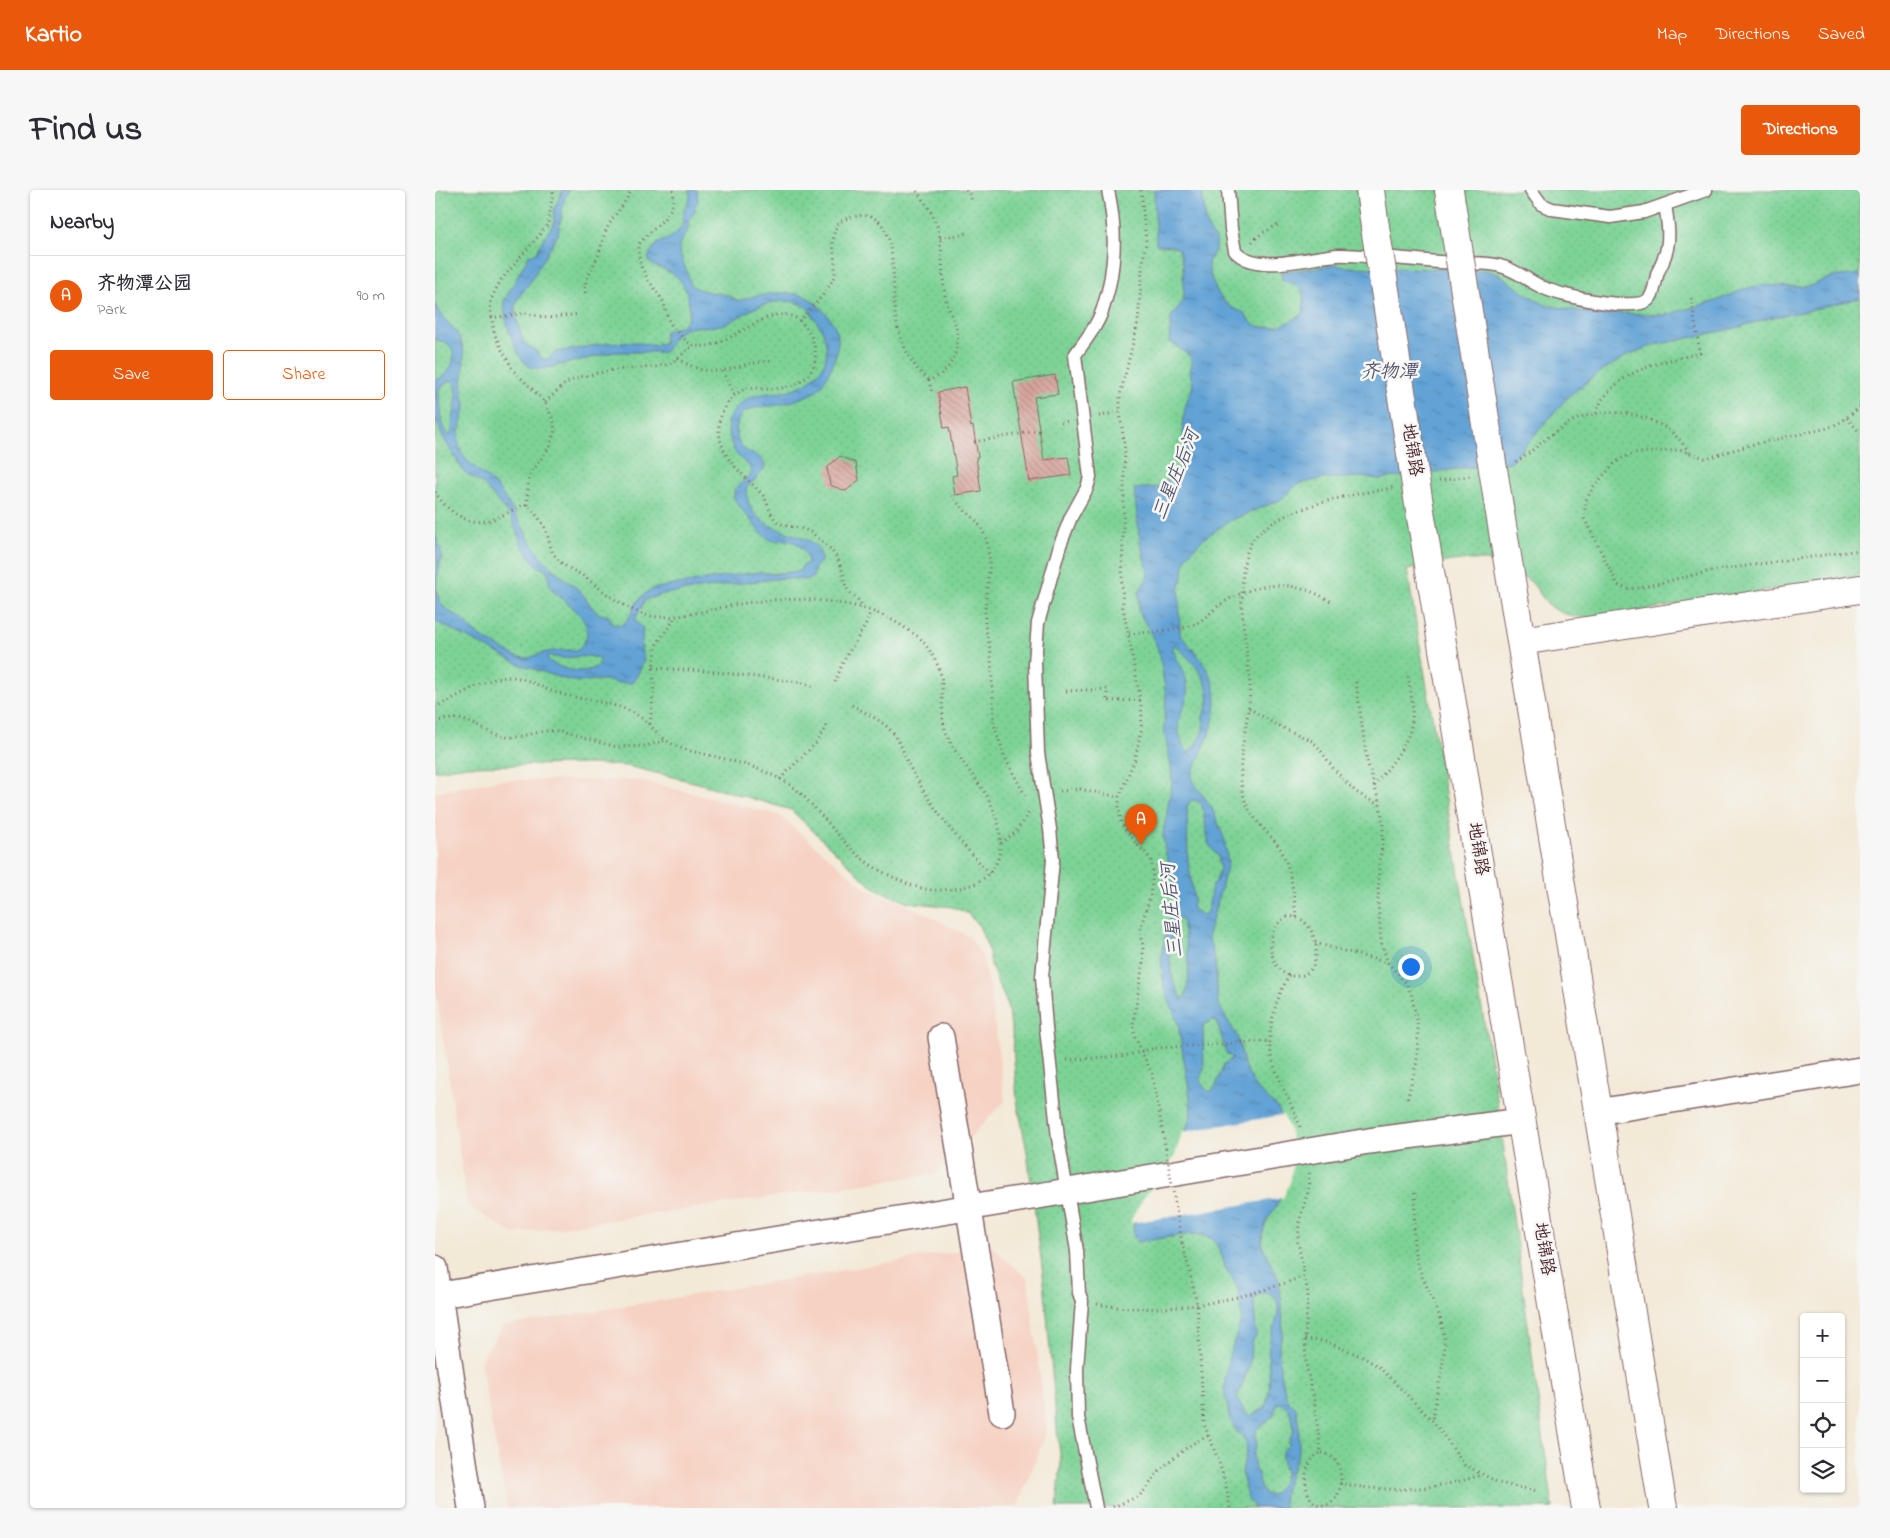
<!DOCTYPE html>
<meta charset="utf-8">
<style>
:root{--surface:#fff;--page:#f7f7f7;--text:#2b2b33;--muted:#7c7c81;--line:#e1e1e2;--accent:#ea580c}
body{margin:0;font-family:"Indie Flower","LXGW WenKai TC",sans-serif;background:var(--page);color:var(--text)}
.controls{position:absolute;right:15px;bottom:15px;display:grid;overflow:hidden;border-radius:5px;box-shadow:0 1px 4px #0004}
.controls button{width:45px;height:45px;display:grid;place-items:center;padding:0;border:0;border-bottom:1px solid var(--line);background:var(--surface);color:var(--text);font:25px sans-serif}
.you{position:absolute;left:975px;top:776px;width:18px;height:18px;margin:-12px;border:4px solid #fff;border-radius:50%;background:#1a73e8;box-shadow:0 0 0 8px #1a73e833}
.badge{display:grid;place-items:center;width:32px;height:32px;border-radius:50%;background:var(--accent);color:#fff;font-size:16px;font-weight:700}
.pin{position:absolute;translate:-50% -41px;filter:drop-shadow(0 1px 2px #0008)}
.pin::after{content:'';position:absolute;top:26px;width:18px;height:15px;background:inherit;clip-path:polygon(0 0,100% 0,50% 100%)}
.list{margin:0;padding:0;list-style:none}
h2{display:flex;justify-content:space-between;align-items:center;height:65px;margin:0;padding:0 20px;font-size:21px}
h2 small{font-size:16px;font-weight:400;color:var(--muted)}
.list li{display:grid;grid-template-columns:32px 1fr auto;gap:15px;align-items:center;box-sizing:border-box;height:80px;padding:0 20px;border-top:1px solid var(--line)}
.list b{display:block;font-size:19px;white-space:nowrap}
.list p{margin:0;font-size:16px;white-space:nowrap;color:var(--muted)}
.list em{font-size:16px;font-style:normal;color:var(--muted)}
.actions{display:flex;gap:10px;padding:15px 20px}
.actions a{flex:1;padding:11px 0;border:1px solid var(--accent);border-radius:5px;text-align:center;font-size:18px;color:var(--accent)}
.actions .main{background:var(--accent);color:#fff}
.icon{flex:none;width:28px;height:28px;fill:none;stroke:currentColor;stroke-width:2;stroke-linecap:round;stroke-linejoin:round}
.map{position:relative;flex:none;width:1425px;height:1318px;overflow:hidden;border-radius:5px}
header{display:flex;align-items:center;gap:30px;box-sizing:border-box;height:70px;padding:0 25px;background:var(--accent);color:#fff}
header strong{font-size:24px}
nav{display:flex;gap:28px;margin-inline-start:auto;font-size:18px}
.intro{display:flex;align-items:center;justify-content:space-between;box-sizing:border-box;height:120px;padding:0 30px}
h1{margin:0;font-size:35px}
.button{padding:12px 22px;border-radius:5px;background:var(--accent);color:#fff;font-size:18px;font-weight:700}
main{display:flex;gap:30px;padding:0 30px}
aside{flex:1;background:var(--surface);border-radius:5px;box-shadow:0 1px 4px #0004}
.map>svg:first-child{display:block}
.built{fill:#f6d2c3}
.park{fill:url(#park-dots);stroke:#647960}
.water{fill:url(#water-ripples);stroke:#566080;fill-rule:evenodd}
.pier{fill:#f3e9d7}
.building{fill:url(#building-back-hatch)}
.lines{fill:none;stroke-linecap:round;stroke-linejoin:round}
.lane-casing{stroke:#856667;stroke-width:15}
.street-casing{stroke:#856667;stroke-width:28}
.secondary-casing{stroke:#856667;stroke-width:30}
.path{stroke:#856667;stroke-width:3;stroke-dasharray:1 4;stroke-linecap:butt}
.lane{stroke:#fff;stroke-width:12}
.street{stroke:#fff;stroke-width:25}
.secondary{stroke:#fff;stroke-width:28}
.secondary-bridge-casing{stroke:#856667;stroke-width:30;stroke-linecap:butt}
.path-bridge{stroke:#856667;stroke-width:3;stroke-dasharray:1 4;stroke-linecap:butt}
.secondary-bridge{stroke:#fff;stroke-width:28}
.labels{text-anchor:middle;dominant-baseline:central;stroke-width:5;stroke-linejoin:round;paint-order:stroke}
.street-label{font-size:18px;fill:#4a1f2b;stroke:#f6f6f2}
.water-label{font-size:19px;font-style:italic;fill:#54536f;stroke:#f6f6f2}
</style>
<header>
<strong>Kartio</strong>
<nav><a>Map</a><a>Directions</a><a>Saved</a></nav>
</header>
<div class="intro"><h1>Find us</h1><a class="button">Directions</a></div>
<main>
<aside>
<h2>Nearby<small></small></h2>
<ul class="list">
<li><span class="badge">A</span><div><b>齐物潭公园</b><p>Park</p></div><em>90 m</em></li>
</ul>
<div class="actions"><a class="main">Save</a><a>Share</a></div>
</aside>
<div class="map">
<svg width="1425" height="1318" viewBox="0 0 1425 1318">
<defs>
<pattern id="park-dots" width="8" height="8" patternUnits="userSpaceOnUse" patternTransform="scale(1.25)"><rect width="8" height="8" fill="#7dd396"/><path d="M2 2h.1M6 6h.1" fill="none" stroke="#6eb581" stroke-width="1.8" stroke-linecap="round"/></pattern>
<pattern id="water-ripples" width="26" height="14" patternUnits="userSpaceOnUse" patternTransform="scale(1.25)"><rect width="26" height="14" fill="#62a2d5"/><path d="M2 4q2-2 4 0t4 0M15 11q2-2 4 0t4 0" fill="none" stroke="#5383ad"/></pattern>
<pattern id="building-back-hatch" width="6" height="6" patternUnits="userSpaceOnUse" patternTransform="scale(1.25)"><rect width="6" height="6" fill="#d6a49b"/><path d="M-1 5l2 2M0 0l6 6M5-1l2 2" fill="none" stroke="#b0857f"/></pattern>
</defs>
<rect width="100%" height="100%" fill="#f6f6f2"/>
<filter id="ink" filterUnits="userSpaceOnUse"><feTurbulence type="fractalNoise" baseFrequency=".02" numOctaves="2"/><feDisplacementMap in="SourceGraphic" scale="10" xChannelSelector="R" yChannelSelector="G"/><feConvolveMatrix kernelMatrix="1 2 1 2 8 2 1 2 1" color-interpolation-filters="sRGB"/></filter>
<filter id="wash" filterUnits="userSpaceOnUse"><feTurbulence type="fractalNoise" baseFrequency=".0096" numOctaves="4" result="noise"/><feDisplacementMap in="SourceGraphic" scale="20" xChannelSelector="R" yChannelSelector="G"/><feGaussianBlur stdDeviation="1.12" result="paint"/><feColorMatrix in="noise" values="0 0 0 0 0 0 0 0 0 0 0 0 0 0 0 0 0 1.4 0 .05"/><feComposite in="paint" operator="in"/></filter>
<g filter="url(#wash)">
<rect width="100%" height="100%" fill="#f3e9d7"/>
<path class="built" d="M 65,590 L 204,590 L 344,625 L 431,699 L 482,719 L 535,747 L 547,766 L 554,793 L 570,911 L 500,984 L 78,1044 L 32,1015 L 0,793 L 0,602 Z
M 556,1056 L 593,1089 L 612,1241 L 582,1318 L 72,1318 L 45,1171 L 68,1136 Z"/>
<path class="park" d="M 0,0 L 1425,0 L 1425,385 L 1162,428 C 1144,427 1126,427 1112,413 C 1106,407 1102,398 1096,392 C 1053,359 1019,370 972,380 L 1060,895 L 1118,1318 L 622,1318 L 626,1272 L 622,1239 L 609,1092 L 592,962 L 582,911 L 577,841 L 571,811 L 563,794 L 556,775 L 553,758 L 544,736 L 532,723 L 517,717 L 472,712 L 447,702 L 434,694 L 356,620 L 263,593 L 192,576 L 152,574 L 32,576 L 0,581 Z"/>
<path class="water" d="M 128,0 L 134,0 L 129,10 L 123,45 L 93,95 L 82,110 L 80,116 L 81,128 L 89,153 L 100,160 L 107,169 L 112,169 L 121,162 L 174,153 L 201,152 L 220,156 L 229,153 L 230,141 C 236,139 244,138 248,134 C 260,124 253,99 244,89 C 237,81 225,79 216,74 L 213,68 C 221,47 233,54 244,40 C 251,31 245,25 250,18 C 253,12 257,8 254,0 L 262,0 L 263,11 L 260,15 L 260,22 L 253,30 L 254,38 C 241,58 241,56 251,79 C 253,83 254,89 256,94 C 261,102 286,103 295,106 C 297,107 299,109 302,110 C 307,111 315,107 320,106 C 335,104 351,101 366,105 C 379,108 401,131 403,146 C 405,160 392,196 378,203 C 367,208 354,213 342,215 C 330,217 319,217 308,222 C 299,234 298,250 312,261 C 320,266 327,266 330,276 L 328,281 L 311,299 C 314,355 390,333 386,372 L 380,378 L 378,387 L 370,390 L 350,388 L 315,392 L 228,404 L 210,410 L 200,430 L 208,439 L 206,459 L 209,470 L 202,486 L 197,493 L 180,493 L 172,490 L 162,490 L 144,492 L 129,489 L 84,474 L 0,431 L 0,385 L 3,375 L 0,343 L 7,364 L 1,395 L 4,411 L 11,419 L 29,431 L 44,446 L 82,467 L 94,468 C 112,460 123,460 143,460 C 168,435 135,416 118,401 L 115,396 L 113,382 L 99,373 L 86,353 L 76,327 L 48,294 L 29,282 L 7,246 L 1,230 L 0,195 L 2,190 C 13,185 25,168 15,156 C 12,152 5,151 0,149 L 0,114 C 7,132 25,138 28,158 C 31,174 26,189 28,204 C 28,209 31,213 30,218 C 28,231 20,245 25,259 C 30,274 49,282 59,294 C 77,314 87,340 102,361 C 113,377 130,388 144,400 C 151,407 156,418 163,423 C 166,425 171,425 174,426 L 177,434 L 187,435 C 203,420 197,408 220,398 L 307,384 L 326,382 L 336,384 L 365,381 L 367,376 L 373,373 C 373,362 363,351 352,350 C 346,350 341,352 335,350 L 326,343 L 304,316 L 299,308 L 299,300 L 317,283 C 315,273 305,271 300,262 C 295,253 293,241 292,231 C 296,225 303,215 309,211 C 317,204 328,204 338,203 C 356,202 376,194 387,178 C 394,168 392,149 386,138 C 382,133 379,127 376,122 C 363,104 332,112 316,120 C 306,125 296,133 285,135 C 270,139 255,133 242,144 C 235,149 237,155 229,162 L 180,162 L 108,179 C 102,178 96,179 92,175 C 81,166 67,126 69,111 L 92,69 L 94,65 L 102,63 L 107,51 L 119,33 L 119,19 ZM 12,191 L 18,191 C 27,200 16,229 17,242 L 14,246 C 4,239 4,210 4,198 L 10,195 ZM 114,465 C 129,473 147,462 163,468 L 165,472 C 159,487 121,481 112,468 Z
M 719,0 L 767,0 L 771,35 L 781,50 L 780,61 L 773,72 C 774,87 782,106 794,116 C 798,119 803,120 808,122 C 812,125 814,131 818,134 C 832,142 859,133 868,123 C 870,112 870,99 859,94 C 855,92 851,92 847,90 L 846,82 L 901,75 L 910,77 L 1051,80 L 1066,85 L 1088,102 L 1111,115 L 1151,122 L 1230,125 L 1281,111 L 1309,99 L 1326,95 L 1360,97 L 1375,96 L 1396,87 L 1425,84 L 1425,108 L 1367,122 L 1338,127 L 1297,139 L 1216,156 L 1193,165 L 1159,186 L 1133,207 L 1076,272 L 945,289 L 926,287 L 887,289 L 863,294 L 845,310 L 794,331 L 767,350 L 753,365 L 749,374 L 748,386 L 744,400 L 745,445 C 782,484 791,506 769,557 C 764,568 758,577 756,589 L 777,618 L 789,648 L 793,673 L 773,745 L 780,771 L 783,814 L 803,848 L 809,874 L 820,897 L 843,918 L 851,938 L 853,992 L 843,1013 L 831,1032 L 827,1046 L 828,1057 L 843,1088 L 847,1115 L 848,1144 L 844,1155 L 845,1183 L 852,1209 L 861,1218 L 864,1236 L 864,1262 L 850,1298 L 848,1312 L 850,1318 L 820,1318 L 812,1308 L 807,1282 L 812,1258 L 809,1247 L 802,1242 L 795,1230 L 789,1199 L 793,1170 L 807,1127 L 802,1096 L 790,1077 L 786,1063 L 778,1049 L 768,1045 L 755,1044 L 702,1052 L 698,1044 L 699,1029 L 743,967 L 756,924 L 755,906 L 745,847 L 744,837 L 729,796 L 726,767 L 732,737 L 739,720 L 741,707 L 736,678 L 731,665 L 728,645 L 737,593 L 736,576 L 729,540 L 731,505 L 725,466 L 721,454 L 704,421 L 704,401 L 712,389 L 713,381 L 705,352 L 699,299 L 723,297 L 742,282 L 749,272 L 751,265 L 747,234 L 751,214 L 758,196 L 755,181 L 757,173 L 756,167 L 734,151 L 736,127 L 749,110 L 748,74 L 744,59 L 737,56 L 722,55 L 721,53 ZM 739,454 C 755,469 777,489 773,514 C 772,519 768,524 768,528 C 768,531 769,534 769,536 C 767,544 760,559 753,563 C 746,557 742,539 744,530 C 747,518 754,509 752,495 C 751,481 742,472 738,459 ZM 758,610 L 763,611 L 767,615 L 774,655 L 783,666 L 785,678 L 781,691 L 777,695 L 774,715 L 771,724 L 767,725 L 757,718 L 759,709 L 753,670 L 752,617 L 755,611 ZM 745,727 L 747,730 C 750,748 760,796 747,810 L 738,790 L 734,763 L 741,730 ZM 778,830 L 782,831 L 791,863 L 798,868 L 789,874 L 780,898 L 774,902 L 768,896 L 765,888 L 769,879 L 768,837 L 770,834 ZM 832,1103 C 836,1104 840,1105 841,1109 C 847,1122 838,1138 835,1150 C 830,1175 840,1194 829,1219 L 814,1226 L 809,1221 L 802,1208 L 814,1177 L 817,1152 L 821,1146 L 819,1109 L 824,1105 ZM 842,1213 C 855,1213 858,1229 859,1240 L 854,1250 L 854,1255 L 847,1261 C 846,1270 849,1274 850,1282 C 851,1290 842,1303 835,1305 L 830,1304 L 825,1298 L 824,1285 L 820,1280 L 818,1265 L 821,1255 L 821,1240 L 839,1225 Z"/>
<path class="pier" d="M 848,925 L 854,938 L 859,967 L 855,992 L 848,1008 L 696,1033 L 697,1028 L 708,1009 L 740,966 L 747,942 Z"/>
<g id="blocks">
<path class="building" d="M 620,185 L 623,204 L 599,207 L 609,270 L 633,267 L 636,285 L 594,291 L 578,192 Z
M 530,197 L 536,237 L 538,236 L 543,267 L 541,267 L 546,301 L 520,305 L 517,286 L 522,285 L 514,237 L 509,238 L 503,202 Z
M 405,266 L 421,273 L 424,290 L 411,301 L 395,295 L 392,278 Z"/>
</g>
</g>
<g filter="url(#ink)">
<use href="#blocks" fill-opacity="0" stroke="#856667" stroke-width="1"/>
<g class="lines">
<g class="lane-casing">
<path id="lane" d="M 793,0 L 796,39 L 800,61 C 822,85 874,67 902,65 C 921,64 941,68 959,68 C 980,70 1000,72 1020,73 C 1035,74 1051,72 1065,76 C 1082,80 1094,92 1109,98 C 1126,106 1198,122 1213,110 C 1220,104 1220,90 1223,82 C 1225,77 1228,73 1229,68 C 1236,52 1233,32 1230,15
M 1096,0 L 1106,14 L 1117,19 L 1175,27 L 1209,22 L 1271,0
M 661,1318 L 643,1227 L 642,1179 L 647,1111 L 644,1103 L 642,1061 L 623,948 L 611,838 L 607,787 L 618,670 L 615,639 L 603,563 L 600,473 L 603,433 L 625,355 L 636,327 L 652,298 L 655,287 L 640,165 C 651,149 664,134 669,115 C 681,78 681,37 673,0"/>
</g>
<g class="street-casing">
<path id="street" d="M 506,847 L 567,1223
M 1162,922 L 1425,880
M 0,1078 L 36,1318
M 0,1106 L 934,951 L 1087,931"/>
</g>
<g class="secondary-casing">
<path id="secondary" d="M 935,0 L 940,37
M 1014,0 L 1018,26
M 1064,317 L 1228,1318
M 986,327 L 1151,1318
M 1086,451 L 1425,399"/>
</g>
<path class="path" d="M 238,0 C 243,26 217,36 204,54 C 201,79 214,89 226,108 C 230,114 230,119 232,126 C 235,135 245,146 253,152 C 288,176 344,88 374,143 C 380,153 382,164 379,175 C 373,195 349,199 332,199 C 325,199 319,197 313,198 C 298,202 285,220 284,235 C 283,267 306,282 326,303 C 334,311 333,324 343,332 C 352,338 365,336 375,342 C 386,349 401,362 405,375 C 409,383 408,392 413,400 C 418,406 424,409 427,417
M 531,0 L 535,4 L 537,13
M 706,0 L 711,51 L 707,79 L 703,132 L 685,206 L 685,222 L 690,261 L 687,391 L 688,417 L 704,502 L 707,524 L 706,541 L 700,569 L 684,607 L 684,620 L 686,634 L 702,655 L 711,663 L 716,671 L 718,682 L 715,707 L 706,736 L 705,746 L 708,755 L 708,773 L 698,834 L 700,847 L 717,884 L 728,943
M 505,48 L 534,43
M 817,52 L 827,43 L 843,35
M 150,103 C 149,90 156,82 161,70 C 166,61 167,50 171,40 C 178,26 190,15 196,0
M 56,128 L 90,123 L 112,128 L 144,124
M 364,131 C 375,119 399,97 400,81 C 401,63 393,48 404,32 C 472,0 454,96 461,130 C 465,151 476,177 494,190 C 514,185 525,160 522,141 C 519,128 512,118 510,105 C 506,81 509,56 501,33 C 497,21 488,10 481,0
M 243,168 C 281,195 298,172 337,171
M 288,181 L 300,206
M 494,190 L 497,203
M 110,212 L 131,193 L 145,187 L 177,180 L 220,177 L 235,174 L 259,155
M 1425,217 L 1406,232 L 1393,238 L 1315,255 L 1276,267 L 1270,268 L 1245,260 L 1201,263 L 1189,267 L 1180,273 L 1159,296 L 1151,310 L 1149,328 L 1183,395 L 1193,399 L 1204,398 L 1275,381 L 1425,360
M 1161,223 C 1163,218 1166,210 1170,206 C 1193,177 1231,171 1265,163 L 1256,107
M 664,226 L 685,222
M 1412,228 L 1425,243
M 626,232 L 633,231
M 539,252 L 608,240
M 1081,272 C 1100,260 1115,243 1134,233 C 1172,212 1232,223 1254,263
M 1004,291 L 1035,286
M 0,302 C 10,319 30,335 51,331 C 63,329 76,321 87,315 L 92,315 C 98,322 105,328 109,336 C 114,346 114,359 121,367 C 128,377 139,380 148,386 C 169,401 186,417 211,425 C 234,432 280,418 304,414 C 357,405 429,407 473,440 C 479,444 485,447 489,453 C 498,464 507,480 507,495 C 508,509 506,522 509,535 C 516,565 545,589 557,616 C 575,657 566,695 516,699 C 508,700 498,701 490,699 C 475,696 459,688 446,681 C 410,662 393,628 364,602 C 341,582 307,573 278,566 C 265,563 251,561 239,555 C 223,547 213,530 197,522 C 172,510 144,510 119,502 C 104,497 91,487 75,487 C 46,488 25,507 0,517
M 516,306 L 527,318 L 540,329 L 547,339 L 552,352 L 555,372 L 550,420 L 550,435 L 556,464 L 559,535 L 570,568 L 592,609
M 92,315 L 94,286 L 115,256 L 120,240 L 119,232 L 110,212 L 79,181 L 67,160 L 59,143 L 55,115 L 56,109 L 66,90 L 113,35 L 118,0
M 694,444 C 711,442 749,440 762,433 C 771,429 778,419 786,414 C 824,390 859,389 897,412
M 218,478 L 271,481 L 364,492 L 380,497
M 400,492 L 408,472 L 432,433 L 435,421
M 921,492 L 932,571 L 945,615 L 948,634 L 948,653 L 944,674 L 943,711 L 946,752 L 953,773 L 971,793 L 976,803 L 983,836 L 982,871 L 972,910
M 631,501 L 672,499 L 672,511 L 705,510
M 417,515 C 430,523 449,531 458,543 C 467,554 470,569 477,581 C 498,619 525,654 556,684
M 814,518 L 840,534 L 877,551 L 884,558 L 897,577 L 907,588 L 921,602 L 944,615
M 0,531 C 10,530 21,527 31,531 C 45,536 56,545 71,547 C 89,549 104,539 122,541 L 182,557 L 210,556 L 232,550
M 215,534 L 219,498 L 218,478 L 222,453 L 238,431 L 240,425
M 345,589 L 381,553 L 393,533
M 939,596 C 953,577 975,555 977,530 C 979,514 975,498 972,483
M 625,601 L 645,599 L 684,607
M 566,653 L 581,642 L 595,621
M 852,727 C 883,722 893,782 864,786 C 834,790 825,740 852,727 Z
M 861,727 C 859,705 856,676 844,657 C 832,640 816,629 809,608 C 799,573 815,532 815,495 C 814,467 807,440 807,412 C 807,394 807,369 816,353 C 836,318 922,303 958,298
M 880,753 L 953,773
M 854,785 C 841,809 829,845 838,872 C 845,896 859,916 866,940
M 632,870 L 693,865 L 720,858 L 835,851
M 874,983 L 873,1002 L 864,1032 L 863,1052 L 873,1104 L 870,1149 L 871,1174 L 879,1210 L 886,1263
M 980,1003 C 981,1024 976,1048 981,1068 C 988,1096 1006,1118 1009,1147 C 1011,1175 1000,1203 998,1231
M 747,1053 L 754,1078 L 762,1115 L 769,1234 L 783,1269 L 791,1295 L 795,1318
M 662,1114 C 732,1127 805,1110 870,1086
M 870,1149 L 892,1152 L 928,1167 L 944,1177 L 998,1231 L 1030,1275 L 1064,1293 L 1102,1301
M 887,1263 C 914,1266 910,1314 889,1315 C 866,1317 864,1268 887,1263 Z
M 905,1293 C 952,1304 1000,1300 1046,1285
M 678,1317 L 704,1306 L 711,1299 L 724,1280 L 755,1255 L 773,1246"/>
<use href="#lane" class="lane"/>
<use href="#street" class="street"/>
<use href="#secondary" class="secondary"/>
<g class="secondary-bridge-casing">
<path id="secondary-bridge" d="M 1018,26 L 1064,317
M 940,37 L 986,327"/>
</g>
<path class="path-bridge" d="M 728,943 L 747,1053"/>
<use href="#secondary-bridge" class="secondary-bridge"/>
</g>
</g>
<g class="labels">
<g class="street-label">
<text transform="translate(976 260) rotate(81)">地锦路</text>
<text transform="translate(1042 659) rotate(81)">地锦路</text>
<text transform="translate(1108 1059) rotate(81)">地锦路</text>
</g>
<g class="water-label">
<text x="954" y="182">齐物潭</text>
<text transform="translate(742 285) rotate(-68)">三星庄后河</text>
<text transform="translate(738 720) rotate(-95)">三星庄后河</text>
</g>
</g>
</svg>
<div class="controls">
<button>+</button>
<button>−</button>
<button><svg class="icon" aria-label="locate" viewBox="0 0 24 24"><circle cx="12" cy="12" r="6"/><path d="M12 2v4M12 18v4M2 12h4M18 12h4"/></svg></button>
<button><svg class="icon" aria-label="layers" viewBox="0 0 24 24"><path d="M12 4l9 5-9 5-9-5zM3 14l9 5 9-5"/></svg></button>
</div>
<div class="you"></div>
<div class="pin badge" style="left:706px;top:655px">A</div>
</div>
</main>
